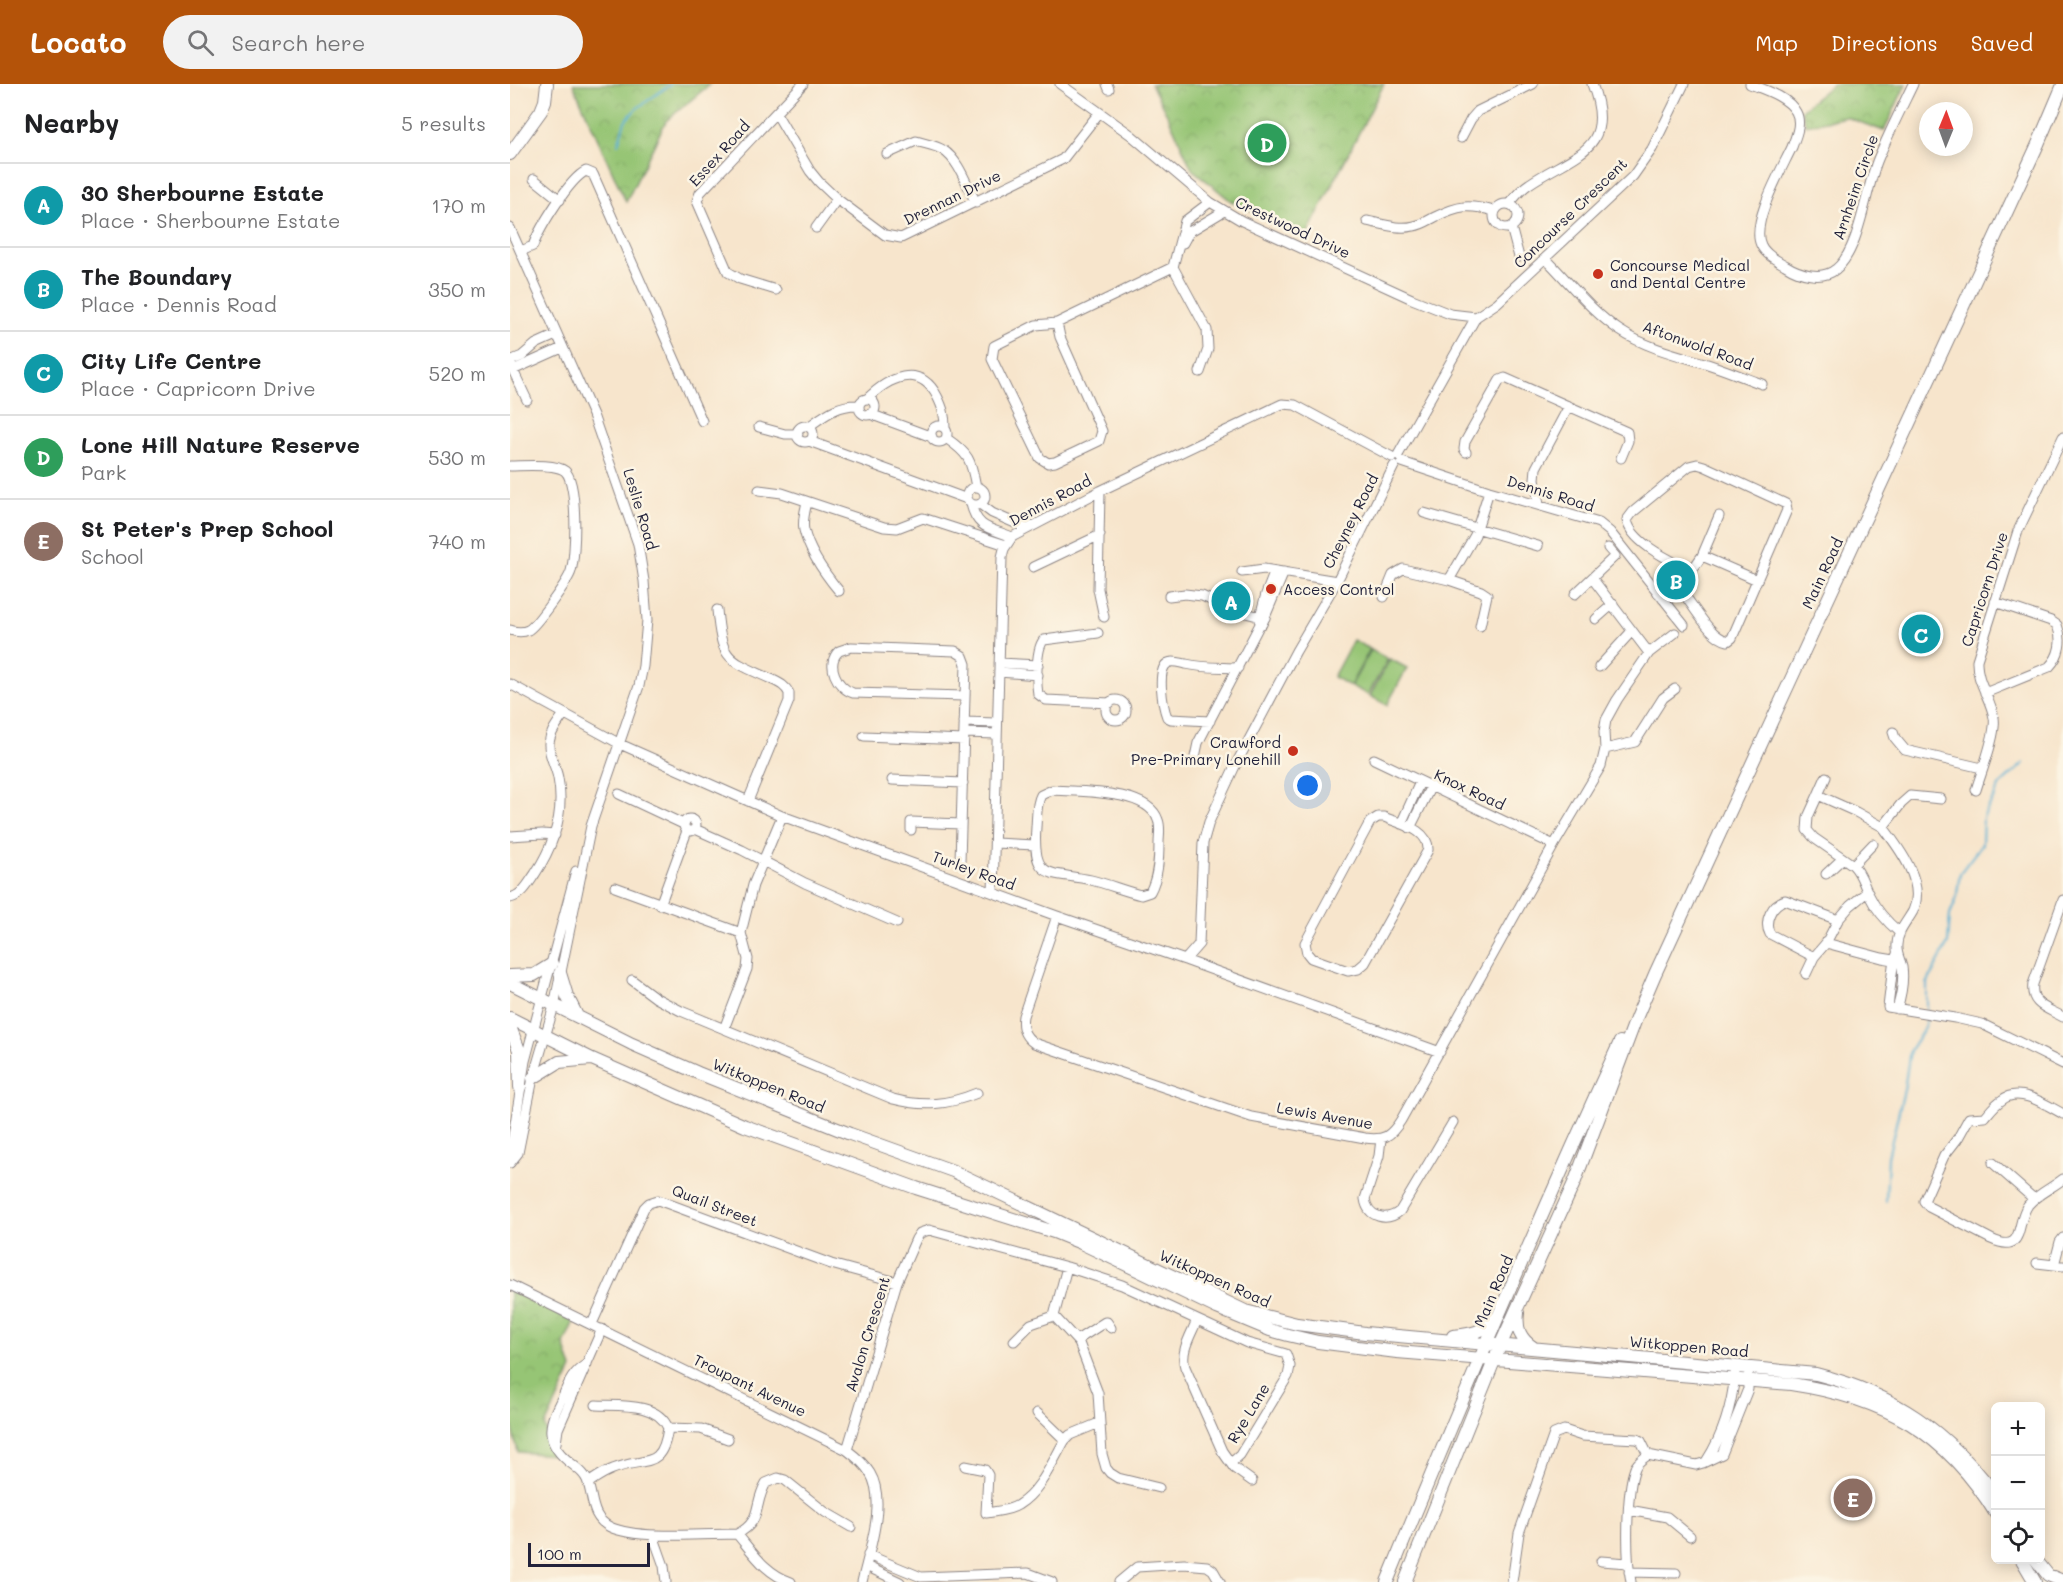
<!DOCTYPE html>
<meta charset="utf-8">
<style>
:root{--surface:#fff;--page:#f2f2f2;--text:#202124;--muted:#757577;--line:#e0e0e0;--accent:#b45309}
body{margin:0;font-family:Mali,sans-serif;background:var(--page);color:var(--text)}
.controls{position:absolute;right:18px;bottom:18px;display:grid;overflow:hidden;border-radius:9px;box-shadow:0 3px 15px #0003}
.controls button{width:54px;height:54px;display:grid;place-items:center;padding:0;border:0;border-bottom:2px solid var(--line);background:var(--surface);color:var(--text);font:30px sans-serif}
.compass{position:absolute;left:1409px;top:18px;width:54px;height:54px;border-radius:50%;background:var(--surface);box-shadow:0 3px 15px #0003;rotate:1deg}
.scale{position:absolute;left:18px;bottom:15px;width:122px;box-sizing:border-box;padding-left:6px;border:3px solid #22223b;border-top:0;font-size:16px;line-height:21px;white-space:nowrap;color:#22223b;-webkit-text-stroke:4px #fcf5e5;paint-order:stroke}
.you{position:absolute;left:798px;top:702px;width:21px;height:21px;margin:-15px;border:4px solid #fff;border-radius:50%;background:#1a73e8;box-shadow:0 0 0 9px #1a73e833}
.badge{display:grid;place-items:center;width:39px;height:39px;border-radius:50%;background:var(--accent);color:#fff;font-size:20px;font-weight:700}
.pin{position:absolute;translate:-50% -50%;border:3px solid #fff;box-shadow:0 2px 6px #0006}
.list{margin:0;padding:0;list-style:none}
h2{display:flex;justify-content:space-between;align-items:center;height:78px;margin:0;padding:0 24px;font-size:26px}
h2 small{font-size:20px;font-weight:400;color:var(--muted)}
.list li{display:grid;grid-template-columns:39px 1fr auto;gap:18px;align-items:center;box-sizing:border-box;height:84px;padding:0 24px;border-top:2px solid var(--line)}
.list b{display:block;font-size:22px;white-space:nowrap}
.list p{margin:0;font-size:20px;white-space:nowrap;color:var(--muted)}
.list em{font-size:20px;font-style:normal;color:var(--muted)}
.icon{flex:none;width:33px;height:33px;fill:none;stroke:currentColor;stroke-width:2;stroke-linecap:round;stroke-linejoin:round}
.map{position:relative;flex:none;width:1553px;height:1498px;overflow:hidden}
header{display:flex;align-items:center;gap:36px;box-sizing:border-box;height:84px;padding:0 30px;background:var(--accent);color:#fff}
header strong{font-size:28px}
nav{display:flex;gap:33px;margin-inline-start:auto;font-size:21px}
.search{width:420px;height:54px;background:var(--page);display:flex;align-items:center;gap:15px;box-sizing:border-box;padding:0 21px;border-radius:33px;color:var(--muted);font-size:22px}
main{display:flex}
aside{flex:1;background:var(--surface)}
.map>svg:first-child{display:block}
.green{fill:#96c574;stroke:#5c7458;stroke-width:1.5}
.park{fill:url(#park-crowns);stroke:#5c7458;stroke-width:1.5}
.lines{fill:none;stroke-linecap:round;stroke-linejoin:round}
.stream{stroke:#57afd4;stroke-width:2}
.street-casing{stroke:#8c8484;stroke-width:11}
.secondary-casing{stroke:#8c8484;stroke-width:14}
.street{stroke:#fff;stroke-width:9}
.secondary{stroke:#fff;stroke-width:12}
.poi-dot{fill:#c8321e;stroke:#fcf5e5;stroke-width:2}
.labels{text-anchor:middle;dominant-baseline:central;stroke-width:5;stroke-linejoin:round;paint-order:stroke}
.street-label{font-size:15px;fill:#22223b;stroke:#fcf5e5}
.poi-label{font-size:15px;fill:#22223b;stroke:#fcf5e5;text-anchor:start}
</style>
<header>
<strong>Locato</strong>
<div class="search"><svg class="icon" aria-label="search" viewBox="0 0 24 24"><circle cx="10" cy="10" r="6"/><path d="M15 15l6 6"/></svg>Search here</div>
<nav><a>Map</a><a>Directions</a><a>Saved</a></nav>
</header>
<main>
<aside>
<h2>Nearby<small>5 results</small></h2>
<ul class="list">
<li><span class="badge" style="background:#0f9aa8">A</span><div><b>30 Sherbourne Estate</b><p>Place · Sherbourne Estate</p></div><em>170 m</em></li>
<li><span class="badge" style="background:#0f9aa8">B</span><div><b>The Boundary</b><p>Place · Dennis Road</p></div><em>350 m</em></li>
<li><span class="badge" style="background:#0f9aa8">C</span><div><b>City Life Centre</b><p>Place · Capricorn Drive</p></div><em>520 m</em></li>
<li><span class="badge" style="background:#2e9e5b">D</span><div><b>Lone Hill Nature Reserve</b><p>Park</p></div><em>530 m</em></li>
<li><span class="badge" style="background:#8d6e63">E</span><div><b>St Peter's Prep School</b><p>School</p></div><em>740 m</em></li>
</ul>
</aside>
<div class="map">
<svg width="1553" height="1498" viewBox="0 0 1553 1498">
<defs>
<pattern id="park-crowns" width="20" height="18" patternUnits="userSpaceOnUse" patternTransform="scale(1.5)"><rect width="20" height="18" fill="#96c574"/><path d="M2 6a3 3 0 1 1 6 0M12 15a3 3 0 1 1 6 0" fill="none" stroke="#81a965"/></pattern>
</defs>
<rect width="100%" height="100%" fill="#fcf5e5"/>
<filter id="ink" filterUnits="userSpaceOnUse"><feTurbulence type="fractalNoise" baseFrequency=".0167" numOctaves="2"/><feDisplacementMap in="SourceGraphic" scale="12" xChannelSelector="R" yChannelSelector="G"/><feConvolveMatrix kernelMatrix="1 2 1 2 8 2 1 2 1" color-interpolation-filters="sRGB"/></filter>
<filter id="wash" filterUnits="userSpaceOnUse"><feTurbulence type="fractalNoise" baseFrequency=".008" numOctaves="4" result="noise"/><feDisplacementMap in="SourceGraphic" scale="24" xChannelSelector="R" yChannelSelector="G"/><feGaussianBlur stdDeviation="1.35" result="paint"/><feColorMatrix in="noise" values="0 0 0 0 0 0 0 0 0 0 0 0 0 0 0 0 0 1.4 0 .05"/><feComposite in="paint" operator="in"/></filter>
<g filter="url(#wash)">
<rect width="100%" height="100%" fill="#f7e5cc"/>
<path class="green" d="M 843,556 L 860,565 L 840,602 L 823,593 Z
M 861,566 L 878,575 L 858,611 L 841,602 Z
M 880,575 L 897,584 L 877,621 L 860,612 Z"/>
<path class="park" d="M 63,0 L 200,0 L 156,37 L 116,118 Z
M 641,0 L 874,0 L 796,152 L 721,117 L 682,85 L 659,34 Z
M 1323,0 L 1396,0 L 1374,47 L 1336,33 L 1296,41 L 1291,26 Z
M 0,1206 L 64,1237 L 54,1260 L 62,1285 L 35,1342 L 43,1371 L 8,1368 L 0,1333 Z"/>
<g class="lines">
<path class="stream" d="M 108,60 L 115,37 L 126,25 L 161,0
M 1417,926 L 1417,900 L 1438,859 L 1440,830 L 1446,816 L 1450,789 L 1472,760 L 1473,734 L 1490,701 L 1514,679
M 1376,1117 L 1378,1073 L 1394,1006 L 1400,966 L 1415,943 L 1416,932"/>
</g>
</g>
<g filter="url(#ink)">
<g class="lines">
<g class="street-casing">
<path id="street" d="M 550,0 L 621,51 L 700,118 L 732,137 L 902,215 L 940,230 L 966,233
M 597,0 L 599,5
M 1240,0 C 1255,6 1278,13 1286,28 C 1292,39 1286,52 1282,63 C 1272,85 1240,139 1251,161 C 1255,170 1266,176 1275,181 C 1289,190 1312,197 1326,185 C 1350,166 1356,103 1368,75 C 1379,49 1391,25 1403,0
M 266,29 L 300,87 L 309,98 L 327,115 L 375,151 L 391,154 L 553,75 L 589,29
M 951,54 L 961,35 L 968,27 L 1023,0
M 377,70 L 406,57 C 415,60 426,61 433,66 C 449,76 457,102 466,119
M 24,95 L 50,116
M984 132a12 12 0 1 1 24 0a12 12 0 1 1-24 0Z
M 999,120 C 1005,113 1011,105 1019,100 C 1063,70 1108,67 1082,0
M 857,137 C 872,140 889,146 904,142 C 912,141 919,136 925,133 C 949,121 959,120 984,127
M 1001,143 L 1009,173
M 0,144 L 83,331 L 128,460 L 134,497 L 137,536 L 133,582 L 129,602 L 81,742 L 44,922 L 23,994 L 8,1069 L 0,1079
M 306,144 L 327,115
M 673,159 L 679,148 L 714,127
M 11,167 L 23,162 C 29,145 59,95 76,87 L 83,90 L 192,337
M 1035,174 C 1059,198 1081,227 1109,246 C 1133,262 1163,270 1191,278 C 1212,284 1232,293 1252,300
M 663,183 L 675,137 L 700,118
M 266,206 L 230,195 L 218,188 L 187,117 L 190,109 L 293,0
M 547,239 L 550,253 L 592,347 L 589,357 L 545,378 L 538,379 L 530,374 L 482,275 L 484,262 L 526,241 L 547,239 L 663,183 L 697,246 L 698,265 L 690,288
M 0,277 L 12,272 L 26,260 L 46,251
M 1,282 L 17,316
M 3,286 L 52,264
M 357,315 C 378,294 409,278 427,312 C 433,324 435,331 435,344
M349 323a8 8 0 1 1 16 0a8 8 0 1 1-16 0Z
M 360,330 L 422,353
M421 350a8 8 0 1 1 16 0a8 8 0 1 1-16 0Z
M287 350a8 8 0 1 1 16 0a8 8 0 1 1-16 0Z
M 249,343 L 275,350 L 288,350
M 298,343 C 315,331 328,320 349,321
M 436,354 C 459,370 461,375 466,403
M 299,357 L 457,415
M 956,368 L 954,365 L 955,358 L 990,296 L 995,294 L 1117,348 L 1118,357 L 1111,374
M 888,371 L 966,233 L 987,219 L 1123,92 L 1142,65 L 1174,0
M 892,378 L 979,407 L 1089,439 L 1100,448 L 1174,541
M 0,382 C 13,382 45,379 55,387 C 68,398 66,470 61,487 C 59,496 25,543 18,546 C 12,549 6,548 0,546
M457 412a9 9 0 1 1 18 0a9 9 0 1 1-18 0Z
M 249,406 L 272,409 L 374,443 L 387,444 L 413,434 L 496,461
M 590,407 L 588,505 L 594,533
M 297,418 C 295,427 292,437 294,446 C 299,468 315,490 329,507
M 461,420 C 467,445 480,444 502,453
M 470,420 L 482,429 L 516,444
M 1029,421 L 1025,395 L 1026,384 L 1059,322
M 914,429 L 1028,462
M 523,483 L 590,451
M 1181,487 C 1162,477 1121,459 1117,436 L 1123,428 L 1179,382 L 1187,380 L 1194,382 L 1276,420 L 1277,426 L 1247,496 L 1192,472
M 732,488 L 754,485 L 827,497
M 939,496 L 971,507 L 977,511 L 970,542
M 1173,499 L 1192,472 L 1209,432
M 1148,509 L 1163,499
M 1065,510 L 1105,472 L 1098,464
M 659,512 L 675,510 L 692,512 L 720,525 L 755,534
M 874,513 L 883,491 L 893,485 L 939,496 L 965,451 L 979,407
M 1153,515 L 1167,504
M 1178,516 C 1188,529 1202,554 1218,557 L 1222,554 L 1247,496
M 207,526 C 212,577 217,575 261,595 C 269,599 275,601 279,609 L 279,617 L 238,717
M 1086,535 L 1103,520
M 749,536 L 756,510 L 765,487
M 588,549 L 534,556 C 526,563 526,598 528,610 L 536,616 L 600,619
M 1139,569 L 1165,549
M 489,579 L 528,581
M 1089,583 L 1122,547
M 489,588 L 528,591
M 0,600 L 110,660 L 272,732 L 547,832 L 675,876 L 930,968
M 1475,609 L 1539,583 C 1550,572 1553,556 1547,541 L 1541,537 L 1485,518
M596 626a10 10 0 1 1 20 0a10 10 0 1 1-20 0Z
M 700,637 L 661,635 L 657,633 C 653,623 646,585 658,579 C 663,576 671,579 676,580 C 693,584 711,583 728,584
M 454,638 L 487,639
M 1383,648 L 1385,654 L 1395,666 L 1472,684
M 454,649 L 487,650
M 354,652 L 454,656
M 1095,665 L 1125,658 L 1153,614 L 1165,605
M 685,673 L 688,659 L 750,540 L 752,540 L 774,488
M 864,675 L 1044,761
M 1316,693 L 1308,711 L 1346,728 L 1373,743
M 382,696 L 453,699
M 542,706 C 568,708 638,705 648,736 C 651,743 649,752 649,759 C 649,776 648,793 640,808 L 631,811 C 614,807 598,800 581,796 C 540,787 522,798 526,743 C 527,732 526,720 531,711 Z
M 1466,706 C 1471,689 1487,649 1484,634 C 1481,614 1466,598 1467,576 L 1508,447 L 1553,353
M 109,710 L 173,740
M 1308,711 L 1298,733 L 1297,746 L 1304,754 L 1343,781 L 1363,760
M 868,733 L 874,733 C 890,740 919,745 918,766 L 855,879 L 848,885 L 838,887 L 801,874 L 797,869 L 795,859 L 860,738 Z
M174 741a6 6 0 1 1 12 0a6 6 0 1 1-12 0Z
M 891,740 L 910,698
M 900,744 L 921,702
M 185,745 L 232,766 L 295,799 L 387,839
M 401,746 L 401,738 L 451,740
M 0,752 L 32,750 L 45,751
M 485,759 L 525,761
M 450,777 L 456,580 L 453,572 L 445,567 L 341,563 L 329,567 C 315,580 327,604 343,609 L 455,612
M 1343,781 C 1352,790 1353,800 1359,811 C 1366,826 1377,838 1390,849
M 1316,790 L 1332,775
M 105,803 L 231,849 L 243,801 L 272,732
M 483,809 L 492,473 L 494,465 L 502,453 L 590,407 L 772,320 L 785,321 L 882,373
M 0,814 C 13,811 18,800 25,790 C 44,761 55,729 48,694 C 46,682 38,671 39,659 C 40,648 48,639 54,630
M 1553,816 L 1523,900 C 1520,921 1537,924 1553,933
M 150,821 L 177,747
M 547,832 L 513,932 C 511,944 514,952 524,959 L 741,1033 L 855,1054 C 874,1057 881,1052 891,1036 L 1044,761 L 1091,682 L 1095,665 L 1094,648 L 1096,636 L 1107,616 L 1139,569 L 1082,494
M 1316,859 L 1372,874 L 1390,877
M 1387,870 L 1383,882 L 1378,923 L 1445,934 L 1472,940 L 1553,980
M 1304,873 L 1316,859 L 1328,836
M 675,876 L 689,860 L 693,759 L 699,738 L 725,682 L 786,567 L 827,497 L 884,382
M 1296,890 L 1304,873 L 1260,850 C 1253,837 1262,820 1275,816 L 1328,836 L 1340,822 L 1357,808
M 122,896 L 146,914 L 171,927 L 383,1015 C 413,1023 438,1021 467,1009
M 1387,925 C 1391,912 1394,896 1392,883 C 1390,875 1386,869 1387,861 C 1387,848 1397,838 1403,827 C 1416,799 1389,764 1373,743 L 1391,720 L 1400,712 L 1431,715
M 214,945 L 237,885 L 238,875 L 231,849
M 1553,1030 C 1537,1021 1509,1002 1492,1016 C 1485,1020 1480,1027 1475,1033 L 1459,1034 L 1448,1054 L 1434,1072 L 1414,1117 L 1419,1123 L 1481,1155 C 1516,1171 1505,1139 1518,1121 C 1527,1110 1542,1104 1553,1095
M 871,1055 L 869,1072 L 855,1115 C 858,1134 877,1138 890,1127 L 943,1038
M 0,1071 L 15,977 L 66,787
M 1483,1079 L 1524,1115
M 1527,1179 L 1553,1182
M 1544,1181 L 1550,1158 L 1553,1154
M 0,1201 L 337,1366 C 345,1372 354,1379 360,1389 C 377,1417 359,1467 352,1498
M 544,1232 L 569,1259 L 588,1309 L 592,1370 L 596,1384 L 600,1389 L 608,1394 L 649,1404
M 544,1232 L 557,1183
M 687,1236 C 681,1251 670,1267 675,1283 L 712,1367 L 724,1384 L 742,1397
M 82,1240 L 134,1124 L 139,1119 L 148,1116 L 321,1180 L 387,1198
M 567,1256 L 595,1238 L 597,1238 L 601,1244
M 504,1257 L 521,1240 L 544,1232
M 77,1280 C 63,1288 59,1298 53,1312 C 40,1337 32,1355 58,1377 C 64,1382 74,1388 77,1396 C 84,1414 80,1433 100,1443 C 128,1456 195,1450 227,1450 C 253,1437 243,1421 256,1399 L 268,1394 L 275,1396 L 315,1428 L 341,1443
M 527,1329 L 555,1356
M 158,1344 L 191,1345 L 218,1355
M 46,1359 L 48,1345 L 92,1245
M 337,1366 L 387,1198 L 406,1155 L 410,1149 L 419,1146 L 557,1183 L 612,1201 L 737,1259 L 776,1270 L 780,1282 L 778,1292 L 730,1371 L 721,1379
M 1197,1376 C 1213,1351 1222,1320 1225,1290
M 455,1382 L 475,1386 L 478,1391 L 476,1429 C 487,1427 499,1427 508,1421 C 531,1407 542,1378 555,1356 L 560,1351 L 589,1339
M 78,1399 C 86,1394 94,1388 103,1385 C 134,1372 152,1388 158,1344 C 147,1318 110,1322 86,1321
M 1119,1426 L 1157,1433 L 1180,1452
M 227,1450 C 243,1469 256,1490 281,1498
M 143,1451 L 154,1482 L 156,1498
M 358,1471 L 411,1493 L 518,1489 L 542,1498
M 1091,1477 L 1118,1479
M 356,1482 L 390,1498
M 1119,1488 L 1166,1489
M 609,1498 L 627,1483 L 674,1480 L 697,1482 L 703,1486 L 710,1498
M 1002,1498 L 1009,1449 L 1044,1350 L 1054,1346 L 1072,1352 L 1127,1355 L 1131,1357 L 1138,1371
M 1121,1498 C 1116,1473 1116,1408 1125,1384 C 1127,1378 1133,1375 1138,1371 L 1186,1381 L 1193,1379 L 1212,1370 L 1238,1305 L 1238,1292"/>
</g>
<g class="secondary-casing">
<path id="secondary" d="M 0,70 L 31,27 L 35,17 L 37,0
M 50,889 L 57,912 L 67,932
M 0,892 L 24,891 L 42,880
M 0,899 L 122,960 L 188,989 L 340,1050 L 443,1087 L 735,1227 L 787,1240 L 855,1249 L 1306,1290 C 1385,1310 1436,1347 1486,1411
M 0,934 L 82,975 L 235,1042 L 406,1104 L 544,1148 L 571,1159 L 707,1224 L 760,1246 L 778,1251 L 808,1258 L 887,1268 L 1281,1300 C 1375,1314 1436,1348 1486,1430
M 0,943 L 9,966 L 10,1003
M 23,994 L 49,978 L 81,975
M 1008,1229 C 1006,1245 1010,1255 1024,1264
M 943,1252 C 963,1250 971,1249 986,1234
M 1512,1476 L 1525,1498
M 1526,1476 L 1538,1491 L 1553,1497
M 877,1498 C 951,1317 1028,1136 1110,958
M 895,1498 L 990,1262 L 1065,1097 L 1127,932 L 1145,890 L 1528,60 L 1553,1"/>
</g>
<use href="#street" class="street"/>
<use href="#secondary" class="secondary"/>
</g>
</g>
<g class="poi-dot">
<circle cx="1088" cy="190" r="6"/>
<circle cx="761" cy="505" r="6"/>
<circle cx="783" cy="667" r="6"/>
</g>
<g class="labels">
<g class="street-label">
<text transform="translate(209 69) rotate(-48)">Essex Road</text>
<text transform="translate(1345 103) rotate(-71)">Arnheim Circle</text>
<text transform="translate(442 113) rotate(-26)">Drennan Drive</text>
<text transform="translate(1060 129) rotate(-44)">Concourse Crescent</text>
<text transform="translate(783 143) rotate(25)">Crestwood Drive</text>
<text transform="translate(1188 261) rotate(20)">Aftonwold Road</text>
<text transform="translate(1041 409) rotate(17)">Dennis Road</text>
<text transform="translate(540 416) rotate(-28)">Dennis Road</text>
<text transform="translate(131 425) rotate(73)">Leslie Road</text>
<text transform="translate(840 437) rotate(-63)">Cheyney Road</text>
<text transform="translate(1312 489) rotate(-65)">Main Road</text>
<text transform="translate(1474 505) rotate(-72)">Capricorn Drive</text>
<text transform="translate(960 705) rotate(25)">Knox Road</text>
<text transform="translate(464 786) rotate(20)">Turley Road</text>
<text transform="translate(259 1001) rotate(22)">Witkoppen Road</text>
<text transform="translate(815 1031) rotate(10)">Lewis Avenue</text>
<text transform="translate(205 1121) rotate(21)">Quail Street</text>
<text transform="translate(705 1194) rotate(24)">Witkoppen Road</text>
<text transform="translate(983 1207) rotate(-67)">Main Road</text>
<text transform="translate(357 1250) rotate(-73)">Avalon Crescent</text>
<text transform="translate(1179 1262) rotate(5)">Witkoppen Road</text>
<text transform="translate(240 1301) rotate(26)">Troupant Avenue</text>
<text transform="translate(738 1329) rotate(-59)">Rye Lane</text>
</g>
<g class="poi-label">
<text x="1100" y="181">Concourse Medical<tspan x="1100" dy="17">and Dental Centre</tspan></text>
<text x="773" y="505">Access Control</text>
<text x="771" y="658" text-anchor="end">Crawford<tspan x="771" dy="17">Pre-Primary Lonehill</tspan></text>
</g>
</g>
</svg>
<div class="controls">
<button>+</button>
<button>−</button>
<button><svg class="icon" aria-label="locate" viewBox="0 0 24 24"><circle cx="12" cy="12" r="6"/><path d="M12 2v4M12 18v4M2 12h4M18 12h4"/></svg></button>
</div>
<svg class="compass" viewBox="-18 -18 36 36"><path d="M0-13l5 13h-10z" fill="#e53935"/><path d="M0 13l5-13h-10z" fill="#757577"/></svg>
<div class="scale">100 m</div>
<div class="you"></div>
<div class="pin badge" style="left:721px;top:517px;background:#0f9aa8">A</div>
<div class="pin badge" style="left:1166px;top:496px;background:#0f9aa8">B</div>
<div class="pin badge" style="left:1411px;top:550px;background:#0f9aa8">C</div>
<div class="pin badge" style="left:757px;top:59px;background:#2e9e5b">D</div>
<div class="pin badge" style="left:1343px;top:1414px;background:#8d6e63">E</div>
</div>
</main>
